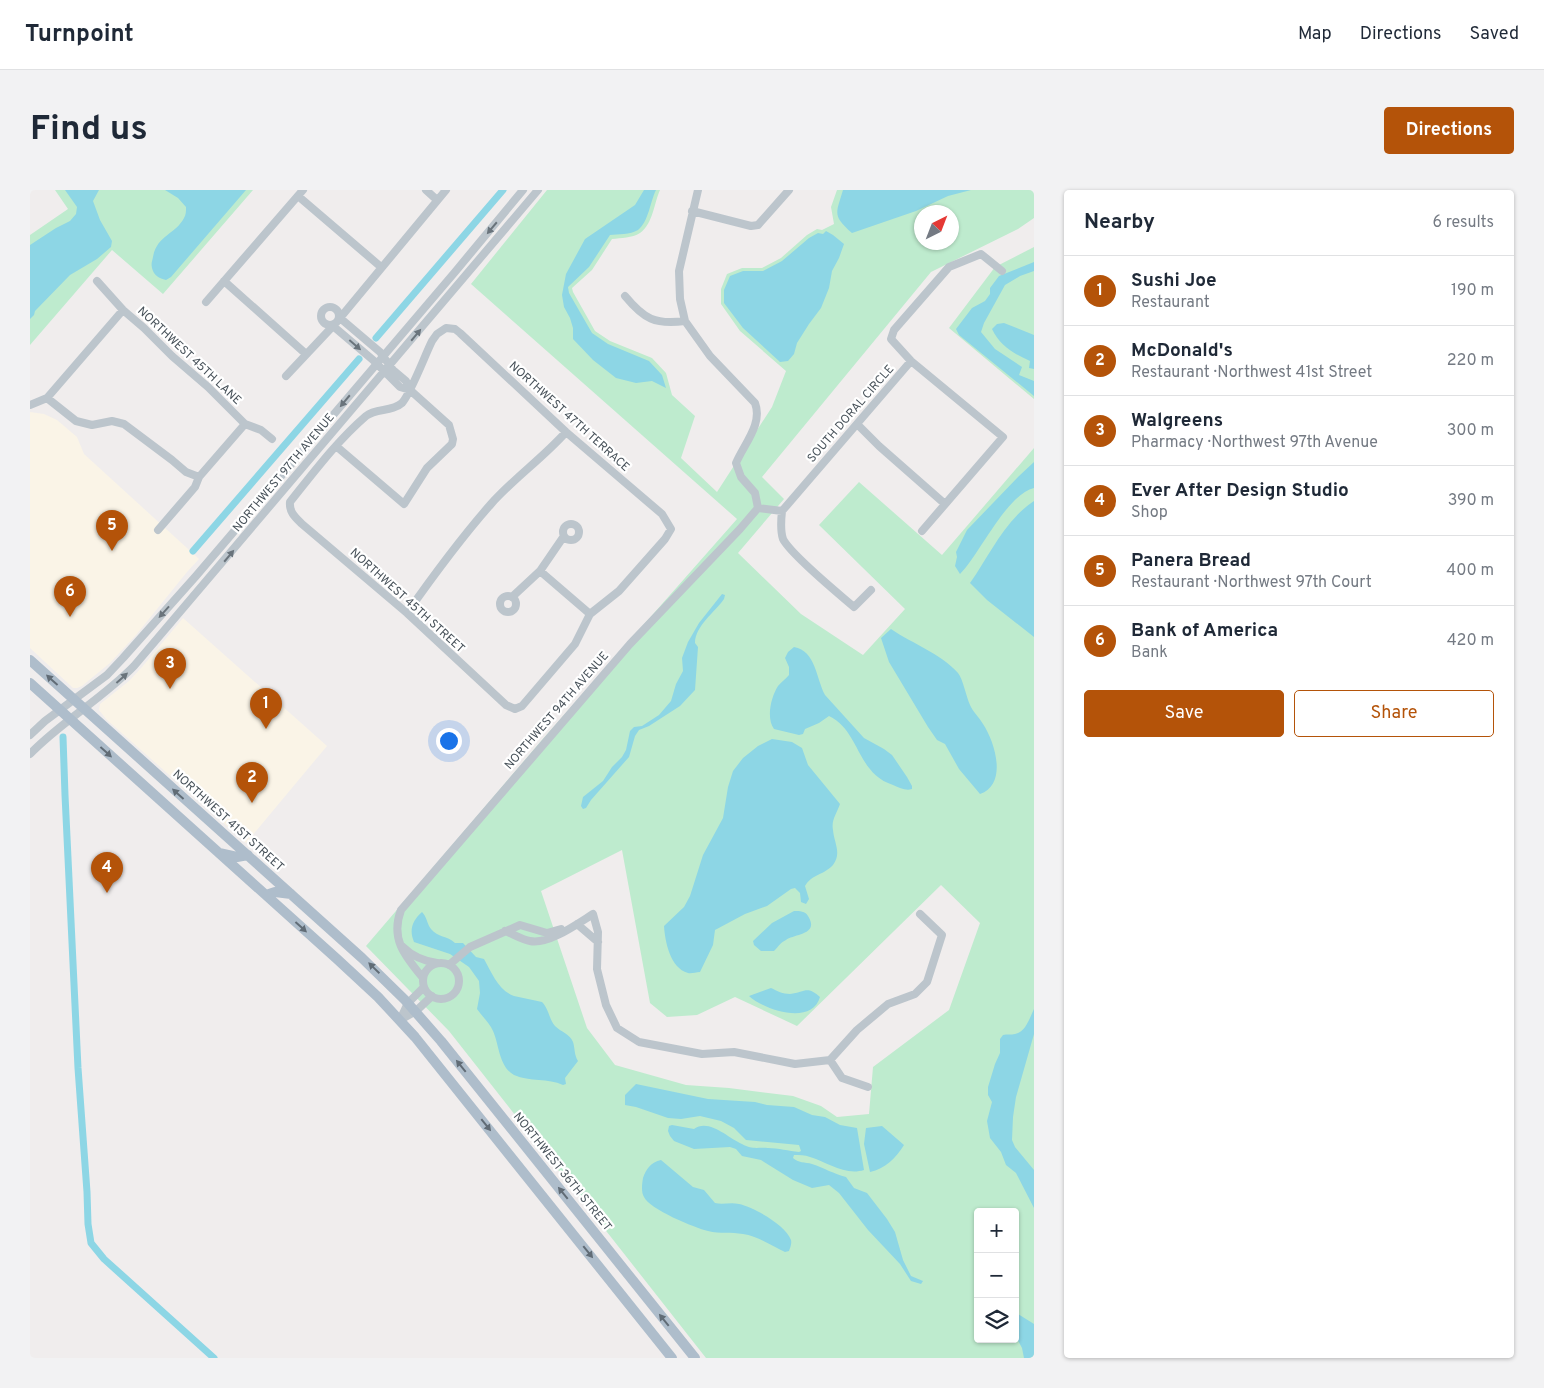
<!DOCTYPE html>
<meta charset="utf-8">
<style>
:root{--surface:#fff;--page:#f2f2f3;--text:#1f2937;--muted:#747a83;--line:#e0e1e3;--accent:#b45309}
body{margin:0;font-family:Overpass,sans-serif;background:var(--page);color:var(--text)}
.controls{position:absolute;right:15px;bottom:15px;display:grid;overflow:hidden;border-radius:5px;box-shadow:0 1px 4px #0004}
.controls button{width:45px;height:45px;display:grid;place-items:center;padding:0;border:0;border-bottom:1px solid var(--line);background:var(--surface);color:var(--text);font:25px sans-serif}
.compass{position:absolute;left:884px;top:15px;width:45px;height:45px;border-radius:50%;background:var(--surface);box-shadow:0 1px 4px #0004;rotate:42deg}
.you{position:absolute;left:418px;top:550px;width:18px;height:18px;margin:-12px;border:4px solid #fff;border-radius:50%;background:#1a73e8;box-shadow:0 0 0 8px #1a73e833}
.badge{display:grid;place-items:center;width:32px;height:32px;border-radius:50%;background:var(--accent);color:#fff;font-size:16px;font-weight:700}
.pin{position:absolute;translate:-50% -41px;filter:drop-shadow(0 1px 2px #0008)}
.pin::after{content:'';position:absolute;top:26px;width:18px;height:15px;background:inherit;clip-path:polygon(0 0,100% 0,50% 100%)}
.list{margin:0;padding:0;list-style:none}
h2{display:flex;justify-content:space-between;align-items:center;height:65px;margin:0;padding:0 20px;font-size:21px}
h2 small{font-size:16px;font-weight:400;color:var(--muted)}
.list li{display:grid;grid-template-columns:32px 1fr auto;gap:15px;align-items:center;box-sizing:border-box;height:70px;padding:0 20px;border-top:1px solid var(--line)}
.list b{display:block;font-size:19px;white-space:nowrap}
.list p{margin:0;font-size:16px;white-space:nowrap;color:var(--muted)}
.list em{font-size:16px;font-style:normal;color:var(--muted)}
.actions{display:flex;gap:10px;padding:15px 20px}
.actions a{flex:1;padding:11px 0;border:1px solid var(--accent);border-radius:5px;text-align:center;font-size:18px;color:var(--accent)}
.actions .main{background:var(--accent);color:#fff}
.icon{flex:none;width:28px;height:28px;fill:none;stroke:currentColor;stroke-width:2;stroke-linecap:round;stroke-linejoin:round}
.map{position:relative;flex:none;width:1004px;height:1168px;overflow:hidden;border-radius:5px}
header{display:flex;align-items:center;gap:30px;box-sizing:border-box;height:70px;padding:0 25px;background:var(--surface);border-bottom:1px solid var(--line)}
header strong{font-size:24px}
nav{display:flex;gap:28px;margin-inline-start:auto;font-size:18px}
.intro{display:flex;align-items:center;justify-content:space-between;box-sizing:border-box;height:120px;padding:0 30px}
h1{margin:0;font-size:35px}
.button{padding:12px 22px;border-radius:5px;background:var(--accent);color:#fff;font-size:18px;font-weight:700}
main{display:flex;gap:30px;padding:0 30px}
aside{flex:1;background:var(--surface);border-radius:5px;box-shadow:0 1px 4px #0004}
.map>svg:first-child{display:block}
.commercial{fill:#faf4e7}
.green{fill:#beebce;fill-rule:evenodd}
.water{fill:#8dd6e5}
.lines{fill:none;stroke-linecap:round;stroke-linejoin:round}
.canal{stroke:#8dd6e5;stroke-width:7}
.minor{stroke:#bcc5cc;stroke-width:8}
.major{stroke:#aebdcb;stroke-width:10}
.oneway{fill:#6a747c}
.oneway2{fill:#616c76}
.labels{text-anchor:middle;dominant-baseline:central;stroke-width:4.5;stroke-linejoin:round;paint-order:stroke}
.street-label{font-size:12px;fill:#475159;stroke:#fff}
</style>
<header>
<strong>Turnpoint</strong>
<nav><a>Map</a><a>Directions</a><a>Saved</a></nav>
</header>
<div class="intro"><h1>Find us</h1><a class="button">Directions</a></div>
<main>
<div class="map">
<svg width="1004" height="1168" viewBox="0 0 1004 1168">
<rect width="100%" height="100%" fill="#f0eded"/>
<path class="commercial" d="M 0,222 L 14,224 L 27,230 L 47,247 L 54,264 L 169,369 L 157,382 L 106,445 L 80,473 L 52,496 L 47,498 L 43,498 L 0,458 Z
M 153,428 L 297,556 L 216,653 L 76,529 L 69,520 L 70,514 L 99,491 L 112,477 Z"/>
<path class="green" d="M 25,0 L 223,0 L 133,104 L 82,60 L 0,155 L 0,45 L 38,19 Z
M 517,0 L 630,0 C 624,13 623,34 610,43 C 602,48 591,48 582,49 L 562,80 L 542,98 L 543,102 L 565,141 L 580,151 L 622,168 L 636,183 L 642,205 L 665,226 L 651,268 L 687,302 L 742,217 L 756,181 L 710,141 L 691,114 L 691,99 L 697,84 L 712,78 L 732,78 L 751,68 L 777,45 L 787,39 L 792,40 L 804,34 L 801,17 L 807,0 L 1004,0 L 1004,28 L 988,39 L 901,82 L 732,287 L 754,309 L 708,363 L 771,424 L 833,465 L 875,419 L 789,335 L 829,292 L 912,365 L 1004,258 L 1004,1168 L 676,1168 L 419,841 L 336,756 L 512,550 L 707,329 L 441,94 ZM 892,22 L 922,22 L 922,52 L 892,52 ZM 592,660 L 620,813 L 637,827 L 667,825 L 705,807 L 767,836 L 911,695 L 950,733 L 919,820 L 843,877 L 839,924 L 807,927 L 791,916 L 763,906 L 699,898 L 656,895 L 585,875 L 557,838 L 511,701 ZM 948,1022 L 985,1022 L 985,1149 L 948,1149 Z
M 1004,57 L 1004,209 L 919,138 L 965,77 Z"/>
<path class="water" d="M 35,0 L 69,0 L 63,11 L 70,30 L 82,51 L 81,57 L 67,69 L 40,85 L 5,121 L 4,125 L 0,129 L 0,55 L 26,38 L 40,31 L 46,24 L 47,17 Z
M 135,0 L 216,0 L 141,87 L 136,90 C 129,88 124,86 122,78 C 121,73 122,72 123,67 C 127,45 145,45 154,28 C 156,25 156,21 156,17 L 148,8 Z
M 614,0 L 626,0 C 620,12 619,31 608,40 C 600,45 588,44 580,45 L 559,77 L 538,97 L 539,103 L 562,143 L 578,154 L 619,171 L 632,185 L 636,198 L 622,191 L 606,193 L 586,188 L 563,170 L 543,149 L 543,138 L 540,128 L 534,117 L 532,105 L 536,84 L 555,49 L 605,15 Z
M 813,0 L 941,0 L 918,6 L 886,21 L 822,43 C 802,25 806,24 813,0 Z
M 796,41 L 803,45 L 814,54 L 809,68 L 802,81 L 799,98 L 791,118 L 779,134 L 767,153 L 764,164 L 758,171 L 750,172 L 713,138 L 694,113 L 694,100 L 700,86 L 713,81 L 733,81 L 752,71 L 779,48 L 788,43 L 793,44 Z
M 1004,72 L 1004,81 L 990,86 L 975,95 L 954,133 L 951,142 L 965,159 L 992,177 L 989,185 L 1004,191 L 1004,206 L 929,145 L 926,139 L 942,118 L 955,111 L 960,104 L 960,98 L 969,86 Z
M 974,133 L 1004,145 L 1004,179 L 999,178 L 1000,171 C 984,164 970,156 962,139 L 967,134 Z
M 1004,272 L 1004,298 C 976,305 950,364 930,384 L 925,376 L 927,367 L 926,362 L 937,340 L 989,286 Z
M 1004,311 L 1004,447 L 957,410 L 940,393 C 960,365 974,331 1004,311 Z
M 692,404 L 695,405 L 694,409 C 685,422 665,436 665,453 L 668,457 L 665,500 L 650,516 L 619,536 L 609,540 L 605,546 L 599,567 L 561,610 L 556,618 L 553,619 L 551,616 L 553,607 L 573,591 L 582,577 L 592,567 L 596,560 L 600,541 L 604,537 L 612,536 L 629,525 L 641,511 L 646,494 L 653,481 L 652,468 L 658,452 L 669,433 Z
M 861,439 C 883,454 910,463 928,483 C 933,489 936,506 940,515 C 943,522 949,527 953,534 C 965,552 978,594 950,604 L 929,579 L 915,554 L 907,550 L 898,537 L 859,472 L 851,448 Z
M 764,457 C 786,461 786,488 795,505 L 834,548 L 854,559 L 862,565 L 877,587 L 882,596 L 882,599 C 876,601 870,598 863,595 C 826,583 831,542 799,526 L 789,533 L 775,539 L 773,544 L 769,545 L 744,539 C 736,528 741,507 748,496 C 751,492 756,489 759,485 L 759,477 L 755,468 L 758,462 Z
M 742,549 L 762,552 L 772,558 L 778,575 L 810,614 C 807,623 801,630 803,640 C 804,653 812,663 803,675 C 794,685 782,684 775,696 L 779,709 L 776,714 L 771,712 L 770,703 L 765,698 L 761,699 L 737,716 L 715,724 L 685,740 L 683,755 L 670,782 C 666,782 661,784 658,783 C 640,778 635,751 634,736 L 654,717 L 660,706 L 673,665 L 693,628 L 698,597 L 703,581 L 713,568 L 728,556 Z
M 764,721 C 770,721 775,721 778,726 C 790,745 764,744 756,750 C 751,752 748,757 744,761 L 731,761 L 724,755 L 723,751 L 742,733 Z
M 392,722 C 397,727 397,734 401,739 C 408,748 417,745 425,753 L 433,753 L 446,767 L 454,769 C 462,783 468,800 484,806 C 493,808 503,810 512,812 C 519,819 519,829 525,836 C 531,842 540,844 543,852 C 545,858 544,865 548,871 L 535,888 L 536,894 L 533,895 C 518,888 500,892 484,885 C 469,877 469,854 463,841 C 460,834 452,826 447,819 L 450,803 L 449,791 L 439,777 L 420,764 L 384,752 C 379,740 382,731 392,722 Z
M 741,798 C 747,801 753,804 760,804 C 775,802 777,795 790,807 C 782,836 734,820 719,806 Z
M 1004,819 L 1004,844 L 986,907 L 983,927 L 982,950 L 985,957 L 1004,980 L 1004,1018 L 986,983 L 976,975 L 971,962 L 960,948 L 957,931 L 962,912 L 958,905 L 958,897 L 965,874 L 970,863 L 970,849 L 973,845 C 977,844 981,845 985,844 C 996,842 1000,827 1004,819 Z
M 606,894 L 678,909 L 725,912 L 737,915 L 764,917 L 782,925 L 795,927 L 810,935 L 827,938 L 834,980 C 815,986 797,972 780,967 C 775,965 769,965 764,965 L 763,968 C 768,973 775,972 782,974 C 794,978 804,984 816,987 L 824,998 L 837,1003 L 857,1029 L 865,1042 L 873,1070 L 881,1086 L 893,1091 L 891,1094 L 881,1091 L 870,1074 L 838,1040 L 809,1003 L 799,995 L 782,998 L 763,990 L 731,970 L 712,966 L 706,959 L 700,957 L 664,959 L 644,951 L 640,946 L 638,941 L 639,936 L 642,935 L 664,939 C 679,928 698,948 712,954 C 723,960 727,957 738,958 C 748,958 759,961 769,962 L 771,961 L 769,955 L 716,950 L 704,938 L 691,931 L 670,926 L 651,929 L 638,928 L 606,917 L 595,915 L 595,905 Z
M 852,936 L 874,955 C 866,968 855,979 840,982 L 834,954 L 836,938 Z
M 631,970 L 663,997 L 674,1000 L 685,1013 C 693,1015 700,1012 709,1014 C 723,1017 756,1035 761,1050 C 762,1054 760,1058 759,1061 L 755,1062 C 742,1056 728,1046 713,1044 C 701,1042 690,1044 678,1041 C 665,1038 619,1019 614,1007 C 611,1002 612,994 613,988 C 616,979 621,972 631,970 Z
M 988,1124 L 1004,1134 L 1004,1168 L 994,1168 L 992,1158 L 985,1145 L 985,1125 Z"/>
<g class="lines">
<path class="canal" d="M 346,148 L 473,0
M 163,361 L 329,169
M 33,547 L 35,605 L 48,878 L 57,1002 L 58,1034 L 61,1053 L 74,1069 L 184,1168"/>
<path class="minor" d="M 396,0 L 407,10
M 668,0 L 649,81 L 650,109 L 655,131 L 680,166 L 725,213 C 733,234 714,254 706,273 L 711,287 L 725,303 L 728,318
M 268,6 L 351,77
M 662,21 L 721,36 L 728,35 L 759,0
M 67,91 L 93,120 L 114,138 L 142,166 L 178,197 L 215,234 L 231,240 L 242,249
M 194,91 L 276,164
M 595,106 C 614,129 625,135 655,131
M 176,112 L 273,0
M291 126a9 9 0 1 1 18 0a9 9 0 1 1-18 0Z
M 416,138 L 425,139 L 430,143 L 536,242 L 632,324 L 641,339 L 635,349 L 589,401 L 560,424 L 545,454 L 492,516 L 485,519 L 476,515 L 377,423 L 272,334 C 265,327 259,322 260,312 C 284,282 307,251 336,226 C 346,218 362,222 372,213 C 381,203 395,165 402,151 L 407,144 Z
M 256,186 L 303,136 L 343,170 L 370,197 L 380,200 L 376,191 L 363,180 L 350,162 L 310,128 L 416,0
M 17,208 L 46,231 L 62,235 L 82,231 L 94,234 L 142,270 L 156,282 L 169,287
M 0,215 L 17,208 L 93,120
M 827,234 L 849,256 L 915,314
M 306,256 L 374,314 L 397,278 L 422,254 L 423,249 L 419,235 L 380,200
M 728,318 L 752,321 L 881,171
M 752,321 C 751,330 750,340 753,349 C 761,365 809,404 824,417 L 841,400
M533 342a8 8 0 1 1 16 0a8 8 0 1 1-16 0Z
M 128,340 L 165,297 L 169,287 L 215,234
M 892,341 L 973,247 L 881,171 L 861,149 L 864,140 L 919,77 L 951,64 L 972,81
M 510,381 L 560,424
M470 414a8 8 0 1 1 16 0a8 8 0 1 1-16 0Z
M 482,407 L 510,381 L 534,346
M 377,423 C 403,386 431,348 461,314 C 484,288 513,268 536,242
M 0,545 L 15,531 L 77,485 L 93,468 L 166,386 L 425,82 L 493,0
M 0,564 C 32,531 72,509 104,476 L 508,0
M 547,734 L 568,752
M 475,741 C 483,744 493,750 500,751 C 518,755 547,734 563,724 L 568,742 L 567,779 L 576,815 L 587,838 L 609,852 L 672,864 L 704,862 L 765,874 L 800,870 L 827,840 L 858,814 L 885,804 L 897,792 L 912,745 L 890,724
M 373,757 C 383,767 394,771 407,773
M393 791a18 18 0 1 1 36 0a18 18 0 1 1-36 0Z
M 419,775 L 440,757 L 490,735 L 517,743 L 531,739
M 393,788 C 375,766 360,749 371,720 L 600,454 L 710,339 L 728,318
M 370,830 L 378,813 L 394,797
M 370,830 L 386,821 L 402,806
M 800,870 L 812,888 L 838,897"/>
<path class="major" d="M 0,470 L 332,768 L 375,810 L 411,851 L 665,1168
M 0,493 L 307,769 L 348,807 L 385,847 L 642,1168
M 189,663 L 207,667 L 218,665
M 236,705 L 245,702 L 261,704"/>
</g>
<defs><path id="oneway-solid" d="M-6-.8H1V-3.2L6.5 0L1 3.2V.8H-6Z" transform="scale(1.25)"/></defs>
<g class="oneway">
<use href="#oneway-solid" transform="translate(462 38) rotate(130)"/>
<use href="#oneway-solid" transform="translate(386 145) rotate(-50)"/>
<use href="#oneway-solid" transform="translate(325 155) rotate(41)"/>
<use href="#oneway-solid" transform="translate(315 211) rotate(130)"/>
<use href="#oneway-solid" transform="translate(199 366) rotate(-50)"/>
<use href="#oneway-solid" transform="translate(134 422) rotate(132)"/>
<use href="#oneway-solid" transform="translate(92 488) rotate(-42)"/>
</g>
<g class="oneway2">
<use href="#oneway-solid" transform="translate(22 490) rotate(-138)"/>
<use href="#oneway-solid" transform="translate(76 562) rotate(42)"/>
<use href="#oneway-solid" transform="translate(148 604) rotate(-138)"/>
<use href="#oneway-solid" transform="translate(271 737) rotate(42)"/>
<use href="#oneway-solid" transform="translate(344 778) rotate(-136)"/>
<use href="#oneway-solid" transform="translate(431 876) rotate(-129)"/>
<use href="#oneway-solid" transform="translate(456 935) rotate(51)"/>
<use href="#oneway-solid" transform="translate(533 1003) rotate(-129)"/>
<use href="#oneway-solid" transform="translate(558 1062) rotate(51)"/>
<use href="#oneway-solid" transform="translate(634 1130) rotate(-129)"/>
</g>
<g class="labels">
<g class="street-label">
<text transform="translate(159 166) rotate(43)">NORTHWEST 45TH LANE</text>
<text transform="translate(821 224) rotate(-49)">SOUTH DORAL CIRCLE</text>
<text transform="translate(539 227) rotate(42)">NORTHWEST 47TH TERRACE</text>
<text transform="translate(254 283) rotate(-50)">NORTHWEST 97TH AVENUE</text>
<text transform="translate(377 411) rotate(42)">NORTHWEST 45TH STREET</text>
<text transform="translate(527 521) rotate(-49)">NORTHWEST 94TH AVENUE</text>
<text transform="translate(198 631) rotate(42)">NORTHWEST 41ST STREET</text>
<text transform="translate(532 982) rotate(51)">NORTHWEST 36TH STREET</text>
</g>
</g>
</svg>
<div class="controls">
<button>+</button>
<button>−</button>
<button><svg class="icon" aria-label="layers" viewBox="0 0 24 24"><path d="M12 4l9 5-9 5-9-5zM3 14l9 5 9-5"/></svg></button>
</div>
<svg class="compass" viewBox="-18 -18 36 36"><path d="M0-13l5 13h-10z" fill="#e53935"/><path d="M0 13l5-13h-10z" fill="#747a83"/></svg>
<div class="you"></div>
<div class="pin badge" style="left:236px;top:539px">1</div>
<div class="pin badge" style="left:222px;top:613px">2</div>
<div class="pin badge" style="left:140px;top:499px">3</div>
<div class="pin badge" style="left:77px;top:703px">4</div>
<div class="pin badge" style="left:82px;top:361px">5</div>
<div class="pin badge" style="left:40px;top:427px">6</div>
</div>
<aside>
<h2>Nearby<small>6 results</small></h2>
<ul class="list">
<li><span class="badge">1</span><div><b>Sushi Joe</b><p>Restaurant</p></div><em>190 m</em></li>
<li><span class="badge">2</span><div><b>McDonald's</b><p>Restaurant · Northwest 41st Street</p></div><em>220 m</em></li>
<li><span class="badge">3</span><div><b>Walgreens</b><p>Pharmacy · Northwest 97th Avenue</p></div><em>300 m</em></li>
<li><span class="badge">4</span><div><b>Ever After Design Studio</b><p>Shop</p></div><em>390 m</em></li>
<li><span class="badge">5</span><div><b>Panera Bread</b><p>Restaurant · Northwest 97th Court</p></div><em>400 m</em></li>
<li><span class="badge">6</span><div><b>Bank of America</b><p>Bank</p></div><em>420 m</em></li>
</ul>
<div class="actions"><a class="main">Save</a><a>Share</a></div>
</aside>
</main>
